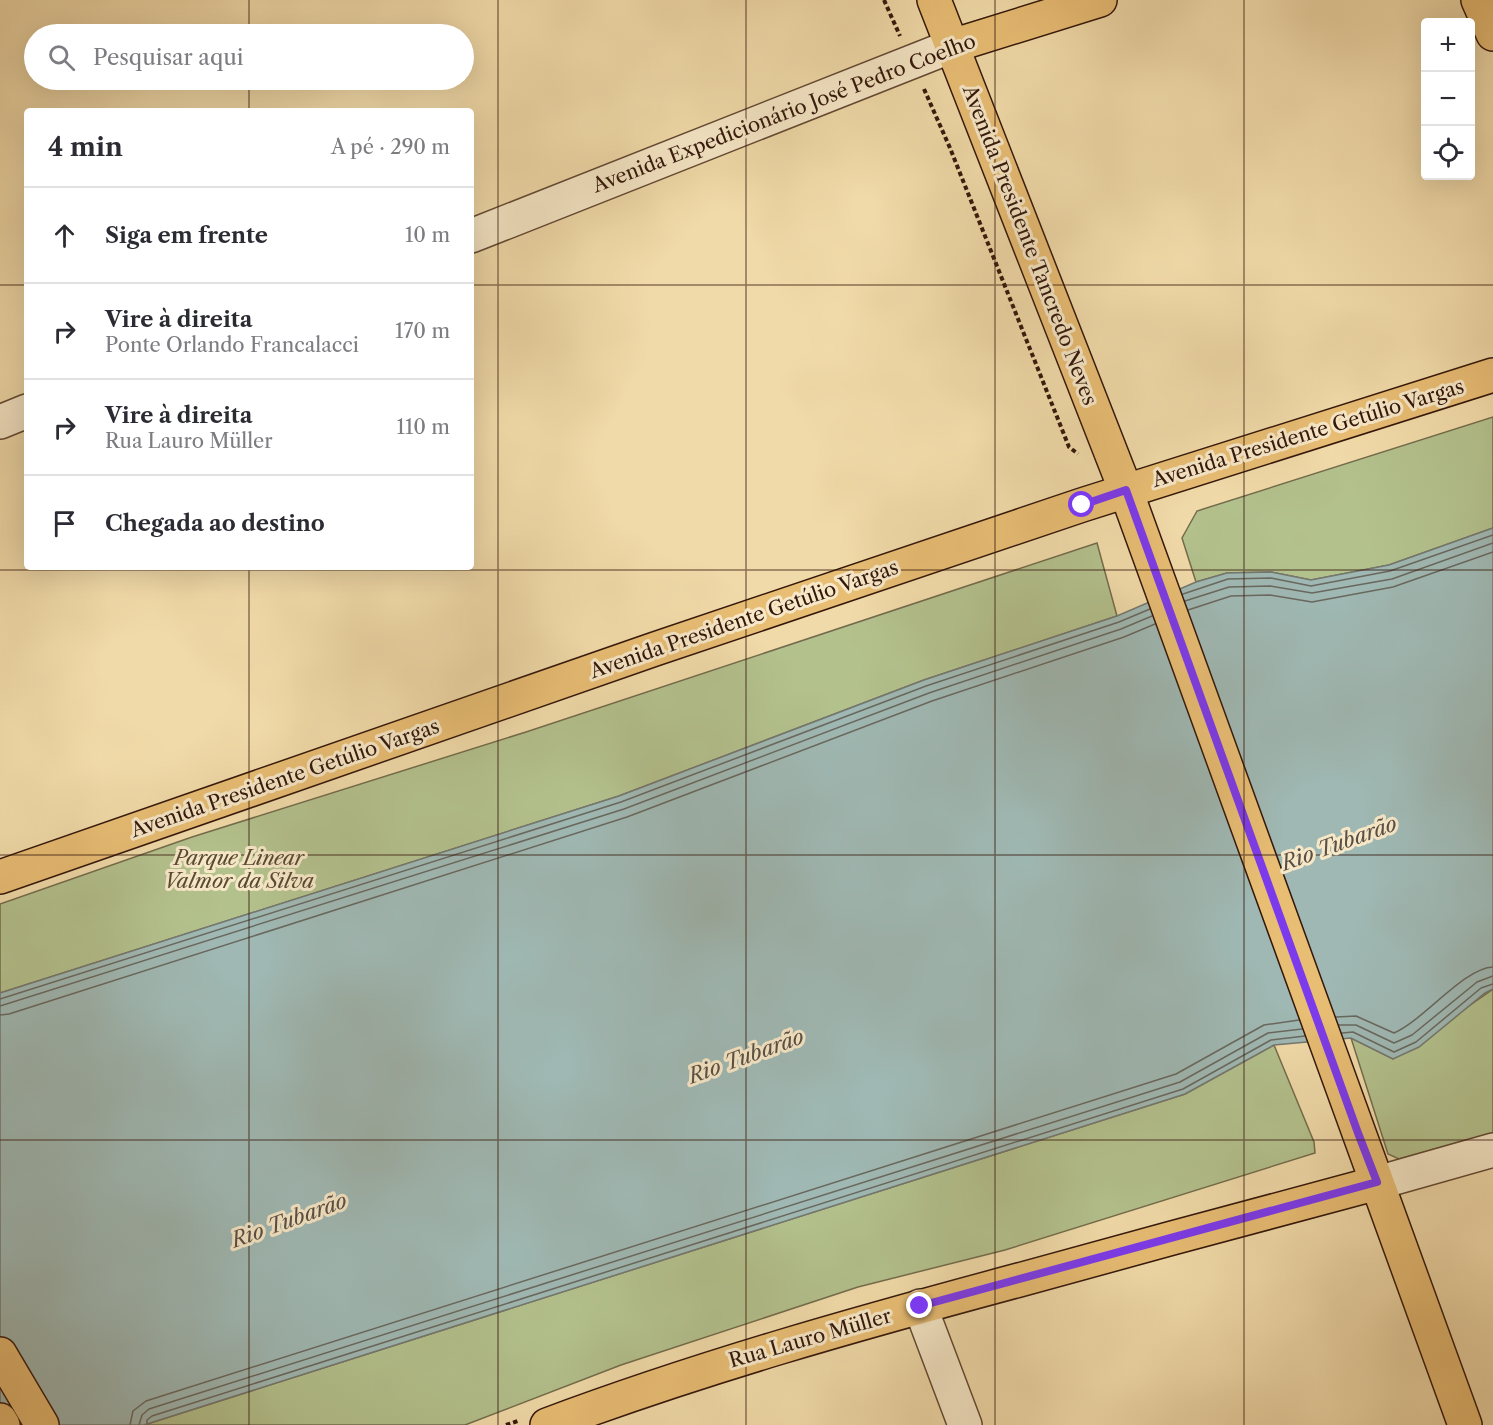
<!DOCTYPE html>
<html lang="pt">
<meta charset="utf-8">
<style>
:root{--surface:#fff;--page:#f7f7f7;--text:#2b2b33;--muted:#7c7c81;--line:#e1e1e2}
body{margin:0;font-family:"Libre Caslon Text",serif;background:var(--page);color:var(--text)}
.controls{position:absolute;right:18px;top:18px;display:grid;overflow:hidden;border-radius:6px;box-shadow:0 6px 24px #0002}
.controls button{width:54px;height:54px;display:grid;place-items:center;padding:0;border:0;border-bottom:2px solid var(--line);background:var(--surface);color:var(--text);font:30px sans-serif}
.stop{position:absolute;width:18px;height:18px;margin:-14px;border:4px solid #7c3aed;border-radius:50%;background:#fff}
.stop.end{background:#7c3aed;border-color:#fff;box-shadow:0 2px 6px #0008}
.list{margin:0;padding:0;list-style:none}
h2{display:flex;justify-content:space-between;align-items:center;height:78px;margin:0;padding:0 24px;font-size:26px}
h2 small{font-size:20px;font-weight:400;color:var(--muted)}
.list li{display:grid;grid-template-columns:39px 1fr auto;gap:18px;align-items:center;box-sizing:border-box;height:96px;padding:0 24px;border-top:2px solid var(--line)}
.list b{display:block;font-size:22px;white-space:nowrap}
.list p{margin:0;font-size:20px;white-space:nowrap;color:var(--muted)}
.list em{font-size:20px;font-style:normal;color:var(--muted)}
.icon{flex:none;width:33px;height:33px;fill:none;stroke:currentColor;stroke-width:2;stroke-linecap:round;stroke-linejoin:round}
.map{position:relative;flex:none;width:1493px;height:1425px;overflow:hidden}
.search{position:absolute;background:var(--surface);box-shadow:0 6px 24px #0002;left:24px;top:24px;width:450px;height:66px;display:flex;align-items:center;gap:15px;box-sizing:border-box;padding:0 21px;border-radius:33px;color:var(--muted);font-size:22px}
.panel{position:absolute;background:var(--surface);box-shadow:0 6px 24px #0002;left:24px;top:108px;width:450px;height:462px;border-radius:6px}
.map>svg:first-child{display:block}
.green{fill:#b3c18d;stroke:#736c4c;stroke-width:1.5}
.water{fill:#9fb8b3;stroke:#747870;stroke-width:1.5}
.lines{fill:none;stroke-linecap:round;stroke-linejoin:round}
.shore{stroke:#69685f;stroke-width:1.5}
.minor-casing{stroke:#624832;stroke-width:36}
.major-casing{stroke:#33170b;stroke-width:36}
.path{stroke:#33170b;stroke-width:4;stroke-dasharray:4.5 3;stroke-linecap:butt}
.minor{stroke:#f6e7c7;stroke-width:33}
.major{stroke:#e8bd74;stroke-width:33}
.route{stroke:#7c3aed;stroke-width:8}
.grid{fill:none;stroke:#33170b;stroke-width:1.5;stroke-opacity:0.55}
.labels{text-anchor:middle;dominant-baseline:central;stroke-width:6;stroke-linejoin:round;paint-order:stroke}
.street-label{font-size:20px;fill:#33170b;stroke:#f6e7c7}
.park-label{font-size:20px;font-style:italic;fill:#594a32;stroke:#f6e7c7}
.water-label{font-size:21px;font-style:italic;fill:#594f46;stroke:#f6e7c7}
</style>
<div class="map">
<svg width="1493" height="1425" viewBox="0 0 1493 1425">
<rect width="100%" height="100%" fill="#f1daa9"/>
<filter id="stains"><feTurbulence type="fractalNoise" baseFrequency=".00333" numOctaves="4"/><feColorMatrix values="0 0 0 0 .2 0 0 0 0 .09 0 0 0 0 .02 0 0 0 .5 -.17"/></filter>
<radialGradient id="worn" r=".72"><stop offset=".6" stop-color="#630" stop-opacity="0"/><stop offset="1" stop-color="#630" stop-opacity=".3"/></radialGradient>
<path class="green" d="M 1493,417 L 1493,528 L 1389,565 L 1311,580 L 1271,572 L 1227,573 L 1196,582 L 1182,538 L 1197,511 Z
M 1097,543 L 1117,616 L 924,680 L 619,796 L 0,993 L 0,904 L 192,837 L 526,732 Z
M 1493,989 L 1493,1133 L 1399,1159 L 1388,1154 L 1351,1038 L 1393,1059 Z
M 1274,1045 L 1314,1142 L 1315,1153 L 1005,1250 L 858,1287 L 621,1365 L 465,1425 L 144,1425 L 1185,1094 Z"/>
<path class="water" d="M 1493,528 L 1493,989 L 1485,993 L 1419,1047 L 1393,1059 L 1351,1038 L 1274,1045 L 1185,1094 L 144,1425 L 0,1425 L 0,993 L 619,796 L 924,680 L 1117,616 L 1196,582 L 1227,573 L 1271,572 L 1311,580 L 1389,565 Z"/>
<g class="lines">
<path class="shore" d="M 1183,594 L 1228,579 L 1271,578 L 1311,586 L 1390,571 L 1493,535
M 1185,601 L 1229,587 L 1270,586 L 1312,593 L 1392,579 L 1493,543
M 1188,610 L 1231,596 L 1270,595 L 1312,602 L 1393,587 L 1493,552
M 0,999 L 621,802 L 926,686 L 1119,622 L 1150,609
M 0,1006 L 624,809 L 929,693 L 1121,629 L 1152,616
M 0,1015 L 9,1014 L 627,817 L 932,701 L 1124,637 L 1155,624
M 1336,1017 L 1356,1016 L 1394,1033 C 1424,1020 1464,968 1493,967
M 1339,1025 L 1356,1025 L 1394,1043 L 1412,1035 L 1477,982 L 1493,976
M 1342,1033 L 1353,1032 L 1394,1052 L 1416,1042 L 1481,988 L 1493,984
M 130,1425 L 133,1411 L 146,1401 L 1176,1074 L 1264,1025 L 1299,1020
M 139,1425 L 142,1415 L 149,1409 L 1180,1082 L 1268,1033 L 1302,1029
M 147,1425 L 147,1420 L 152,1416 L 1183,1089 L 1271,1040 L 1305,1036"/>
<g class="minor-casing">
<path id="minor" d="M 471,236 L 952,46
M 0,422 L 27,411
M 1377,1183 L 1493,1150
M 920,1306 L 965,1425"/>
</g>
<g class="major-casing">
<path id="major" d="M 934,0 L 1126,491 L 1465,1425
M 1478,0 L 1493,34
M 952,46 L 1100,0
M 0,877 L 655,649 L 1082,505 L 1493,375
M 0,1354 L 42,1425
M 0,1420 L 3,1425
M 547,1425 C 702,1367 859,1323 1019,1280 C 1138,1247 1258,1215 1377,1183"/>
</g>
<path class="path" d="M 884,0 L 900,36
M 924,89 L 950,148 L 1069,447 L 1078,454
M 506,1425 L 518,1421"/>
<use href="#minor" class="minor"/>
<use href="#major" class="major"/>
</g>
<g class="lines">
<path class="route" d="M 920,1306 L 1377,1182 L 1358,1133 L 1126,490 L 1082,505"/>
</g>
<path class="grid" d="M 249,0 L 249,34M 498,0 L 498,1425M 746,0 L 746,1425M 995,0 L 995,1425M 1244,0 L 1244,1425M 249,80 L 249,111M 0,285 L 27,285M 471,285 L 1493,285M 249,567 L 249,1425M 0,570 L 1493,570M 0,855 L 1493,855M 0,1140 L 1493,1140"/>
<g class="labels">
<g class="street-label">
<text transform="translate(784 113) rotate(-21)">Avenida Expedicionário José Pedro Coelho</text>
<text transform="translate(1030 245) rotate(69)">Avenida Presidente Tancredo Neves</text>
<text transform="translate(1308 433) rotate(-17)">Avenida Presidente Getúlio Vargas</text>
<text transform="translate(744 619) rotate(-19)">Avenida Presidente Getúlio Vargas</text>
<text transform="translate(285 778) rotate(-19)">Avenida Presidente Getúlio Vargas</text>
<text transform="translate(810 1338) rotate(-16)">Rua Lauro Müller</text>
</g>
<g class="park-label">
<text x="239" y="858">Parque Linear<tspan x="239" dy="23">Valmor da Silva</tspan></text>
</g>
<g class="water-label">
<text transform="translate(1339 843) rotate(-20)">Rio Tubarão</text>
<text transform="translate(746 1056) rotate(-20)">Rio Tubarão</text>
<text transform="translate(289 1220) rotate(-20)">Rio Tubarão</text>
</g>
</g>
<rect width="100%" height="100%" filter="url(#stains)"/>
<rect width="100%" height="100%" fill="url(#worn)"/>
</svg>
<div class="controls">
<button>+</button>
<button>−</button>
<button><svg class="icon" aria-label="locate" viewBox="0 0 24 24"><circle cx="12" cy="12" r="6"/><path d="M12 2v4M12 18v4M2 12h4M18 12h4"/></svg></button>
</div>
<div class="stop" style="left:1082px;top:505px"></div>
<div class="stop end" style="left:920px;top:1306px"></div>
<div class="search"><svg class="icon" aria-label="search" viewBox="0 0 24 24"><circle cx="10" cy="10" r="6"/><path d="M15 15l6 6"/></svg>Pesquisar aqui</div>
<section class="panel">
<h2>4 min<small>A pé · 290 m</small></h2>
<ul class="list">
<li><svg class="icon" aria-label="ahead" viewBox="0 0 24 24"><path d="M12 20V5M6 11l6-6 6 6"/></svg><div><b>Siga em frente</b></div><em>10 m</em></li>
<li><svg class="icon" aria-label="right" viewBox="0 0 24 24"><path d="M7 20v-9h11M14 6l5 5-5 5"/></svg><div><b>Vire à direita</b><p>Ponte Orlando Francalacci</p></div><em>170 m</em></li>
<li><svg class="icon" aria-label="right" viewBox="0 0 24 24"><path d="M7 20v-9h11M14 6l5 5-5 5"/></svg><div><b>Vire à direita</b><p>Rua Lauro Müller</p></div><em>110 m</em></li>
<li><svg class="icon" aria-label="arrive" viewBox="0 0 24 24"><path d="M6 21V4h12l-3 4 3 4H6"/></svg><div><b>Chegada ao destino</b></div></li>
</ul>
</section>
</div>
